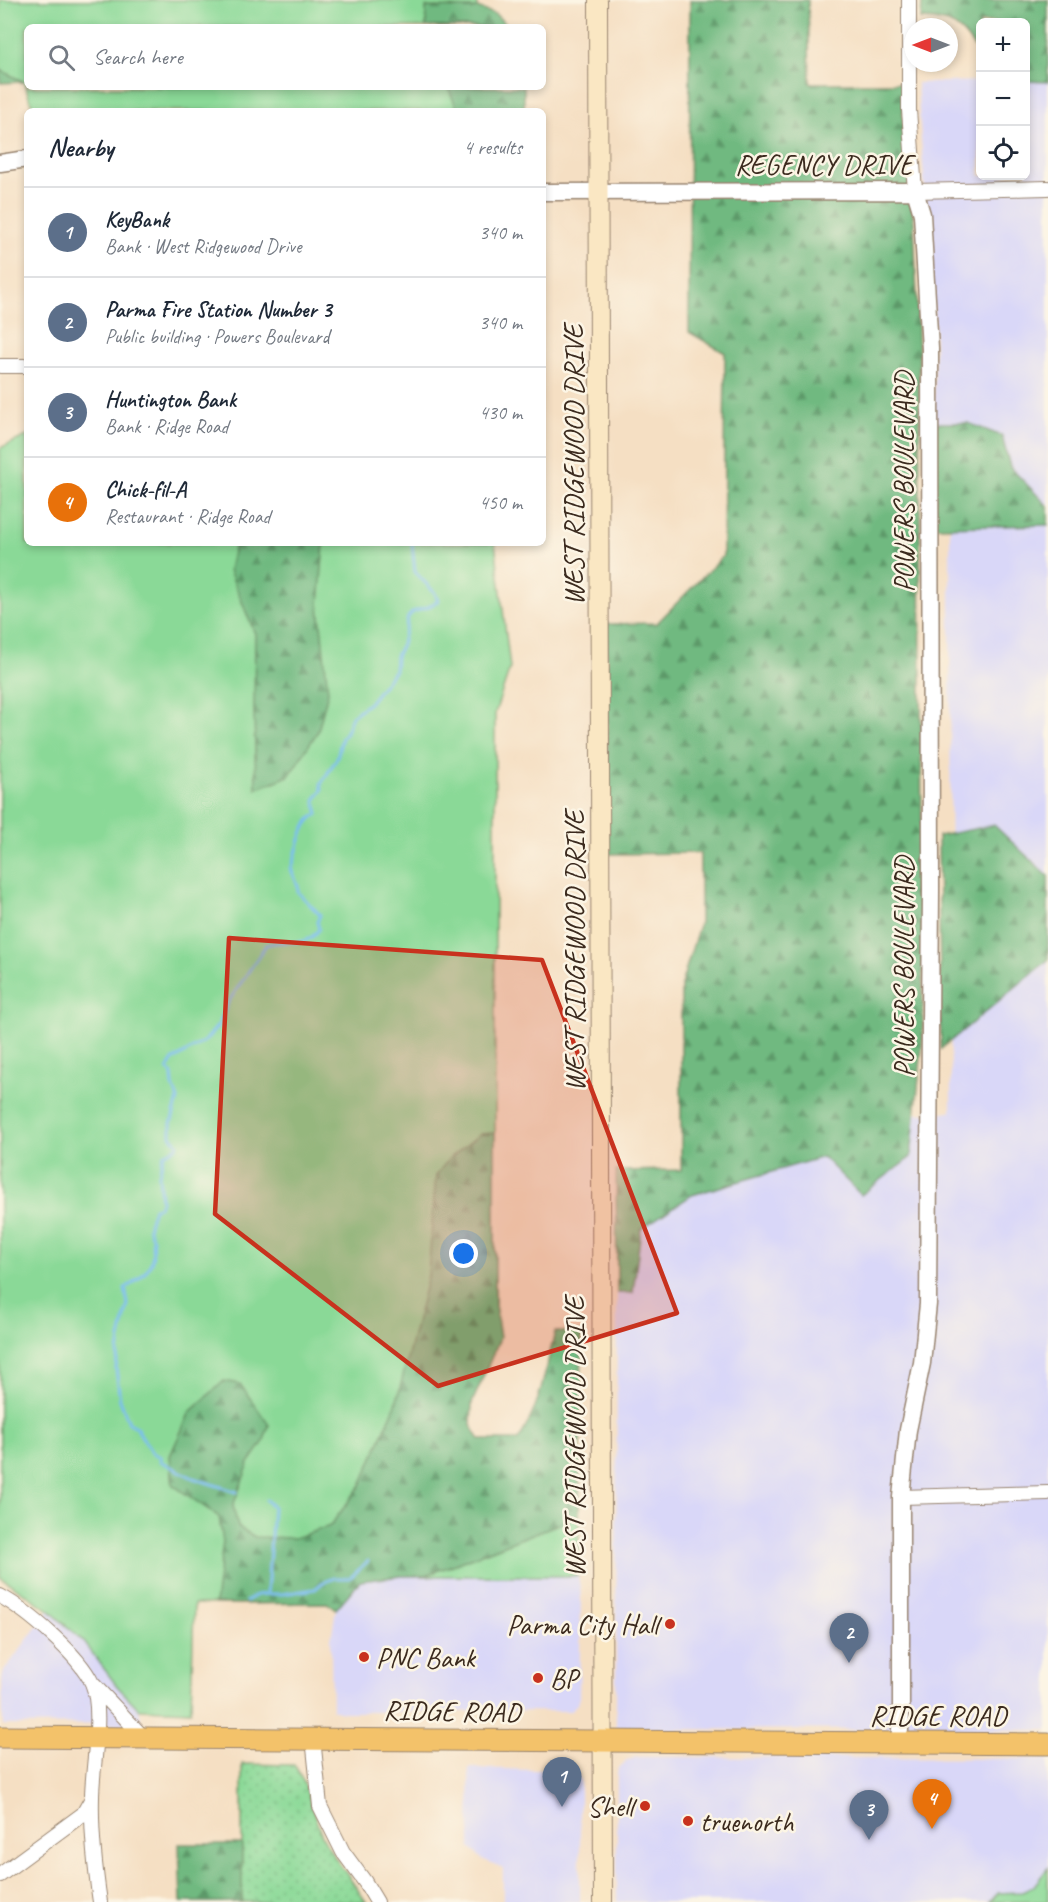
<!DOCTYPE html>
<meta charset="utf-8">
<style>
:root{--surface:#fff;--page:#f2f2f3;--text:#1f2937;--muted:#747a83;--line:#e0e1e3;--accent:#c8321e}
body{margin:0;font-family:Caveat,sans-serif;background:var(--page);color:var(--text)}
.controls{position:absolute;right:18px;top:18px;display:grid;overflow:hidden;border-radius:9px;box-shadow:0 3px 9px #0003}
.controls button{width:54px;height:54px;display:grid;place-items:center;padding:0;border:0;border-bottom:2px solid var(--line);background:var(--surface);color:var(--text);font:30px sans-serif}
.compass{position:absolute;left:904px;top:18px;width:54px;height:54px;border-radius:50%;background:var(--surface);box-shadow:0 3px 9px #0003;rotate:270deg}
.you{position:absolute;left:464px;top:1254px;width:21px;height:21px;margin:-15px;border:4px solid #fff;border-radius:50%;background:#1a73e8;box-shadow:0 0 0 9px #1a73e833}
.badge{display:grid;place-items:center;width:39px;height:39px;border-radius:50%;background:var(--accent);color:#fff;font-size:20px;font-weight:700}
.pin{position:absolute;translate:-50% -50px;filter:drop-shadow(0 2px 3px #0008)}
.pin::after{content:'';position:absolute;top:32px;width:21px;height:18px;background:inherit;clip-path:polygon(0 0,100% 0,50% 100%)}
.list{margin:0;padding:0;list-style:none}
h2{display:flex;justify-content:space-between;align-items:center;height:78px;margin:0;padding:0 24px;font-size:26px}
h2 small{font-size:20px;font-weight:400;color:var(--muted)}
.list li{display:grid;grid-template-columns:39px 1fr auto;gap:18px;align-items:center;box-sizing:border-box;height:90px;padding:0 24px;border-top:2px solid var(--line)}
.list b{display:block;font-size:22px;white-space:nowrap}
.list p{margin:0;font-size:20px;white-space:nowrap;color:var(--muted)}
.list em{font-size:20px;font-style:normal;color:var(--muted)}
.icon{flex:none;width:33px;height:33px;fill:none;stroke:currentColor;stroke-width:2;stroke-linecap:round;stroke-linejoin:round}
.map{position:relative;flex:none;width:1048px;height:1902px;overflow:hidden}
.search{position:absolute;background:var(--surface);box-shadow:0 3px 9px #0003;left:24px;top:24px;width:522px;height:66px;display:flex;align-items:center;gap:15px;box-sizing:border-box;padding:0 21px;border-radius:9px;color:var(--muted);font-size:22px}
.panel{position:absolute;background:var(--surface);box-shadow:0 3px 9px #0003;left:24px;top:108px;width:522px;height:438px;border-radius:9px}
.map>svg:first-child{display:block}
.built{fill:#d9d7f8}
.grass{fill:#8ad997;stroke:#62825a;stroke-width:1.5}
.forest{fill:url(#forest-firs);stroke:#55724f;stroke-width:1.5}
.park{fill:url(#park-dots);stroke:#62825a;stroke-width:1.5}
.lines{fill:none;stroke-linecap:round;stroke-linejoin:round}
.stream{stroke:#7abdf0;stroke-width:3}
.minor-casing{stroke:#988470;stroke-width:16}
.tertiary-casing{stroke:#988470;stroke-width:19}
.secondary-casing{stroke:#988470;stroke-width:20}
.primary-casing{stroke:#988470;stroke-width:23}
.minor{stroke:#fff;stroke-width:14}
.tertiary{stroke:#fff;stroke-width:16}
.secondary{stroke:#fae7c3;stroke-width:18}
.primary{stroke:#f3c26a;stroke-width:21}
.marked{fill:#c8321e;fill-opacity:0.2;stroke:#c8321e;stroke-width:4.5;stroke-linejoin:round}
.poi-dot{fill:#c8321e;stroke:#fcf5e5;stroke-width:2}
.labels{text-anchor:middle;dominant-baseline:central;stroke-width:5;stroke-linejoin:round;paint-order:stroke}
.street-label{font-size:28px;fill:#3b2a1e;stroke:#fcf5e5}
.poi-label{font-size:28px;fill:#3b2a1e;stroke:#fcf5e5;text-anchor:start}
</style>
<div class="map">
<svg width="1048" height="1902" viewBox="0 0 1048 1902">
<defs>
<pattern id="forest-firs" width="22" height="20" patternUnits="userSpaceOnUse" patternTransform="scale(1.5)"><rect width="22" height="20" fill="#6fb980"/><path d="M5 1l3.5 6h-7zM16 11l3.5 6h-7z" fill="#5c9768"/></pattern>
<pattern id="park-dots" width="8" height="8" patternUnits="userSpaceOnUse" patternTransform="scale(1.5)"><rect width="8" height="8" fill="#8ad997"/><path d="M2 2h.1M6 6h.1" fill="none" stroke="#78ba82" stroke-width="1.8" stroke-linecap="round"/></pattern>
</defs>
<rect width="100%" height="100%" fill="#fcf5e5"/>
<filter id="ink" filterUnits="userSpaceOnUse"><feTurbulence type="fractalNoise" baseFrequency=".0167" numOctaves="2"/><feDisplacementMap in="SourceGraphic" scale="12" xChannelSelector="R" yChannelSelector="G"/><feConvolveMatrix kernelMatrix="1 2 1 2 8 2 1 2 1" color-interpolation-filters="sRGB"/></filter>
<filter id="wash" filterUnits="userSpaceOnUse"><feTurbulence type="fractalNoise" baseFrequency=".008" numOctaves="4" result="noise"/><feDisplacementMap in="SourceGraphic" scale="24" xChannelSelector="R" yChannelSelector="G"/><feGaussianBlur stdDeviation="1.35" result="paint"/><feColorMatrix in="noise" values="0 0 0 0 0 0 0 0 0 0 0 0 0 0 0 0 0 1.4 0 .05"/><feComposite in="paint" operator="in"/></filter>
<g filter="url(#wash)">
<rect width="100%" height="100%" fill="#f5dfc3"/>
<path class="built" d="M 980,81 L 980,176 L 1026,176 L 1026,81 L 1048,82 L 1048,506 L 1010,467 L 1002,436 L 934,423 L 935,330 L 917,83 Z
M 1048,525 L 1048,1730 L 616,1729 L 617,1293 L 633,1293 L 641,1229 L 692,1195 L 823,1157 L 911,1157 L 916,1114 L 951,1112 L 950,527 Z
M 402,1576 L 578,1576 L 581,1595 L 579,1701 L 572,1711 L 344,1712 L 332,1709 L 331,1639 L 336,1609 L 360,1581 Z
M 49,1610 L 84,1642 L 117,1686 L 139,1709 L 142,1724 L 3,1725 L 2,1674 Z
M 637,1757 L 1048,1759 L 1048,1882 L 1011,1902 L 617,1902 L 617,1775 L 618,1769 L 626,1761 Z
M 469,1768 L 565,1771 L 577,1774 L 580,1780 L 580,1902 L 503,1902 L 503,1868 L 482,1859 L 470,1848 Z"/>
<path class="grass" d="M 0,0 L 477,0 L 478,27 L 27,27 L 27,87 L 481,87 L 483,111 L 34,111 L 24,82 L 0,70 Z
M 27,436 L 27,543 L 495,543 L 510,668 L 495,713 L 495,1304 L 327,1603 L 194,1604 L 191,1711 L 139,1709 L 117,1686 L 84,1642 L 49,1610 L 0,1577 L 0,448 Z
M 579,1516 L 578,1576 L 424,1576 Z
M 1048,1868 L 1048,1902 L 990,1902 L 998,1893 L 1022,1892 L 1033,1887 Z"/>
<path class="forest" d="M 690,0 L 808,0 L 810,83 L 903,83 L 903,139 L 914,222 L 919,354 L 923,1038 L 911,1157 L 861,1195 L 823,1157 L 692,1195 L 641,1229 L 633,1293 L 617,1293 L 616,1171 L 681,1170 L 681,985 L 700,922 L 700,853 L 608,854 L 607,624 L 657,623 L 723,556 L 725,353 L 689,332 Z
M 922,0 L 1048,0 L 1048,82 L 1026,81 L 1026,22 L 980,22 L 980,55 C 960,28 956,20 921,19 Z
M 426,7 L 477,8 L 495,14 L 509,27 L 426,27 Z
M 0,70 L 24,82 L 0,83 Z
M 448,87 L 524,87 L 524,111 L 458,111 Z
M 934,423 L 968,423 L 1002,436 L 1010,467 L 1048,506 L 1048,525 L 936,527 Z
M 235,543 L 324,543 L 319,605 L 328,692 L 318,731 L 289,776 L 256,789 L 254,712 L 255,634 L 229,570 Z
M 994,825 L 1048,876 L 1048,960 L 941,1049 L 938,836 Z
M 495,1133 L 495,1304 L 500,1338 L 472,1403 L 471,1425 L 480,1440 L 518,1440 C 540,1409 546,1367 555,1332 L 582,1332 L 579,1516 L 424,1576 L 402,1576 L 360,1581 L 336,1609 L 327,1603 L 215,1604 L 223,1542 L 219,1517 L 173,1485 L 170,1456 L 190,1412 L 224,1381 L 240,1384 L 269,1425 L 263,1443 L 249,1463 L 233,1506 L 238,1527 L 255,1537 L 294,1538 L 330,1526 L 361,1485 L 396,1404 L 428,1276 L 436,1175 L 449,1159 L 480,1134 Z
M 179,1844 L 242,1844 L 242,1902 L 181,1902 Z"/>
<path class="park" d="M 242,1764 L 294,1765 C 309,1785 311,1812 322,1835 C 333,1859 352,1879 366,1902 L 242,1902 Z"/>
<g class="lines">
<path class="stream" d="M 237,1492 L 193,1478 L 160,1461 L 161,1457 L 152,1453 L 136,1427 L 129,1423 L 120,1400 L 116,1368 L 120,1338 L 128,1304 L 125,1288 C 135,1283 150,1271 152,1259 C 154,1252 151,1246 153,1239 L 148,1228 L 154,1208 L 159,1207 L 161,1201 L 159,1174 L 164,1154 L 177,1147 L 178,1144 L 171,1136 L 171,1124 L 178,1099 L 173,1086 L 172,1075 L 168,1068 L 172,1061 L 206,1040 L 219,1024 L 229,1001 L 266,945 C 285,939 307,949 319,929 L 317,922 L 320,915 L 298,892 L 298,886 L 291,869 C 298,853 300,821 318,814 L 315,800 L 322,790 L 321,784 L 337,758 L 342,737 L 346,732 L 352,716 L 369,703 L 395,670 L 396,656 L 402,644 L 408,617 L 413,612 L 428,607 L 438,601 L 435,593 L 415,572 L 412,543
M 267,1594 L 282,1594 L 315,1589 L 322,1583 L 334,1578 L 350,1578 L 368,1561
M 246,1601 L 257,1595 L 267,1594 L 273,1507 L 266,1500"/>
</g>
</g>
<g filter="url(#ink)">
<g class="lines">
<g class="minor-casing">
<path id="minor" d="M 909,0 L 909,110 L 915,191 L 1048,188
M 0,366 L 27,366
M 901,1497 L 1048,1493
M 0,1596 C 28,1611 79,1655 92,1683 C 104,1710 92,1767 92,1797 C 91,1832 95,1868 100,1902
M 93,1684 L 144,1738
M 313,1738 L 320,1806 L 343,1852 L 365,1882 L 377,1902
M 0,1875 L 83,1814 L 91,1800"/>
</g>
<g class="tertiary-casing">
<path id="tertiary" d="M 0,163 L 27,159
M 543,192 L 915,191 L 922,214 L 930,349 L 931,890 L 928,1304 L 922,1363 L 908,1430 L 901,1497 L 901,1716 L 899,1743"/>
</g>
<g class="secondary-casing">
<path id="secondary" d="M 598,0 L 603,1902"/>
</g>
<g class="primary-casing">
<path id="primary" d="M 0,1737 L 1048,1744"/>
</g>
<use href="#minor" class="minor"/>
<use href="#tertiary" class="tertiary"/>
<use href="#secondary" class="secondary"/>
<use href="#primary" class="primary"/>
</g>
</g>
<path class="marked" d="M 229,938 L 542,960 L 677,1313 L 438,1386 L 215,1214 Z"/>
<g class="poi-dot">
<circle cx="670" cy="1624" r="6"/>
<circle cx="364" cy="1657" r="6"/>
<circle cx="538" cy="1678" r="6"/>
<circle cx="645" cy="1806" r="6"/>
<circle cx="688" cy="1821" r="6"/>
</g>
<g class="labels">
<g class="street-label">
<text x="824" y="164">REGENCY DRIVE</text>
<text transform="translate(573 465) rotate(-90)">WEST RIDGEWOOD DRIVE</text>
<text transform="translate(903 482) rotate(-90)">POWERS BOULEVARD</text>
<text transform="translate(574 951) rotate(-90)">WEST RIDGEWOOD DRIVE</text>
<text transform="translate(903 967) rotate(-90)">POWERS BOULEVARD</text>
<text transform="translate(574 1437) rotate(-90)">WEST RIDGEWOOD DRIVE</text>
<text transform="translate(452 1711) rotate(1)">RIDGE ROAD</text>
<text x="938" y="1715">RIDGE ROAD</text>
</g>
<g class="poi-label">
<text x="658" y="1624" text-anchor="end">Parma City Hall</text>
<text x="376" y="1657">PNC Bank</text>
<text x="550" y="1678">BP</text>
<text x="633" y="1806" text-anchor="end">Shell</text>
<text x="700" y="1821">truenorth</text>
</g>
</g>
</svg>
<div class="controls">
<button>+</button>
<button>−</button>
<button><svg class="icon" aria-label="locate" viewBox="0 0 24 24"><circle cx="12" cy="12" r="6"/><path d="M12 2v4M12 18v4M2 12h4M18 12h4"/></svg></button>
</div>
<svg class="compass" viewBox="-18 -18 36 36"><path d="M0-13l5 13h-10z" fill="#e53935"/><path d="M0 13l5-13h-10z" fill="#747a83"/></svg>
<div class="you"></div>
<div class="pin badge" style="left:562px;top:1807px;background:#5c6f8a">1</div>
<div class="pin badge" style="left:849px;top:1663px;background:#5c6f8a">2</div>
<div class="pin badge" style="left:869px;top:1840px;background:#5c6f8a">3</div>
<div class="pin badge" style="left:932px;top:1829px;background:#e8710a">4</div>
<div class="search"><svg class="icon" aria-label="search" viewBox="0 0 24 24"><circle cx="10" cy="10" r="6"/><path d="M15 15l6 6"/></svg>Search here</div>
<section class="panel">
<h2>Nearby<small>4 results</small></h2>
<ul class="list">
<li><span class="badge" style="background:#5c6f8a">1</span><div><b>KeyBank</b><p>Bank · West Ridgewood Drive</p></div><em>340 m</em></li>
<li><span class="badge" style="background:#5c6f8a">2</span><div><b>Parma Fire Station Number 3</b><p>Public building · Powers Boulevard</p></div><em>340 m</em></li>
<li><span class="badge" style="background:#5c6f8a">3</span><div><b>Huntington Bank</b><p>Bank · Ridge Road</p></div><em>430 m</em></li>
<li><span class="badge" style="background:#e8710a">4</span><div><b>Chick-fil-A</b><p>Restaurant · Ridge Road</p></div><em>450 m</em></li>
</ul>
</section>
</div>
